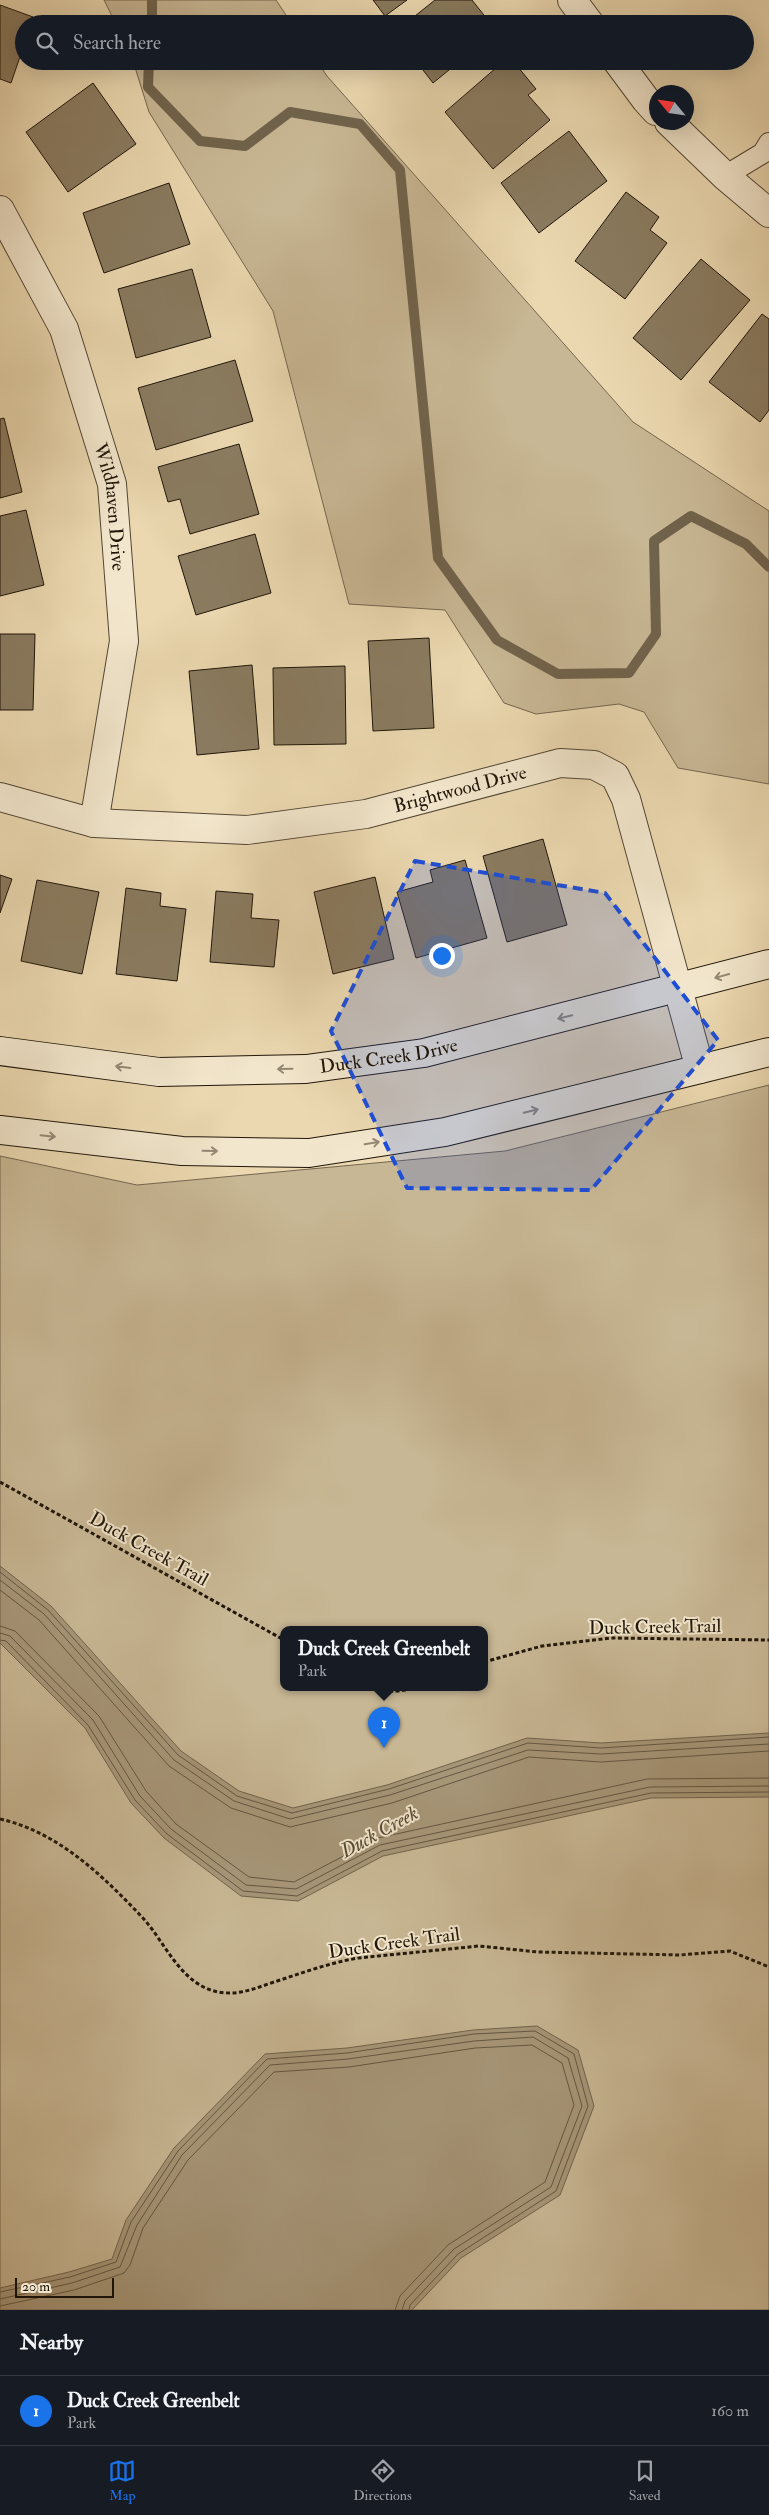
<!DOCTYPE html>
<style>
:root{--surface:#171b24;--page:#242831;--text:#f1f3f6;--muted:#9ea1a6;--line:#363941;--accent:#1a73e8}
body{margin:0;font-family:"IM FELL Double Pica",serif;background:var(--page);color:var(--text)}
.compass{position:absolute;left:649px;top:85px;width:45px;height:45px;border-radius:50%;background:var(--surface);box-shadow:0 5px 20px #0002;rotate:299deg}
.scale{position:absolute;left:15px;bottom:12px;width:99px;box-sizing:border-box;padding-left:5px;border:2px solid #20160a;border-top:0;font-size:14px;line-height:18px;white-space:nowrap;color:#20160a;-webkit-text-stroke:4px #f2e6cc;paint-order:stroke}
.you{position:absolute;left:441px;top:955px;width:18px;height:18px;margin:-12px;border:4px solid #fff;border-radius:50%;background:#1a73e8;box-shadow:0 0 0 8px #1a73e833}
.badge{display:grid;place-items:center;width:32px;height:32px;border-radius:50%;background:var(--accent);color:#fff;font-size:16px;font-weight:700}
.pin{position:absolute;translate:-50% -41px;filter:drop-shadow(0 1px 2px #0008)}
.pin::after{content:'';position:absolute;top:26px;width:18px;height:15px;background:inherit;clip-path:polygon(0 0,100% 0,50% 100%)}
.popup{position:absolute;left:280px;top:1626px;width:208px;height:65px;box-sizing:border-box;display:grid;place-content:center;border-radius:10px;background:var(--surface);filter:drop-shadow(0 1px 4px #0005);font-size:16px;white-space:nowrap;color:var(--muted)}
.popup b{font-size:19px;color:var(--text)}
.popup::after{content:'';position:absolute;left:50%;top:100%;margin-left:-10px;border:10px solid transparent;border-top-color:var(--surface)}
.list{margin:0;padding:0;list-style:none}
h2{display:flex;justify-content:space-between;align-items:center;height:65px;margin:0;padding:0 20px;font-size:21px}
h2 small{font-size:16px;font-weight:400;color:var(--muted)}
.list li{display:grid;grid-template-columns:32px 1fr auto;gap:15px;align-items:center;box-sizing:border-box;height:70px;padding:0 20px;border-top:1px solid var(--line)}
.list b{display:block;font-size:19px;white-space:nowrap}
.list p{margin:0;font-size:16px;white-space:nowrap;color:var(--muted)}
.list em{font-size:16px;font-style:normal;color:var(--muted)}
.icon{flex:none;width:28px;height:28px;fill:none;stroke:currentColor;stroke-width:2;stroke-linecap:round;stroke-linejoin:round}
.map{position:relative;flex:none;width:769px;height:2310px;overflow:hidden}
.search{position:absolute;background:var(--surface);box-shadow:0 5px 20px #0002;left:15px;right:15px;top:15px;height:55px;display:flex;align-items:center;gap:12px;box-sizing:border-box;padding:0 18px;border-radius:28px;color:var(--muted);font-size:19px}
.sheet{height:135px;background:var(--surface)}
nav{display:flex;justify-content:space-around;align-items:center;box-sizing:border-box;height:70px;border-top:1px solid var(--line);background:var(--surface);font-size:14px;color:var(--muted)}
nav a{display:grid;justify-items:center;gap:2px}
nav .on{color:var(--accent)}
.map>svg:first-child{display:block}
.green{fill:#c8b794;stroke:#74664f;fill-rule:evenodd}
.water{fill:#a69678;stroke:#70634c}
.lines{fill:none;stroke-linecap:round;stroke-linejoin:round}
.shore{stroke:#635641;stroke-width:1}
.stream{stroke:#70634c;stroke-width:10}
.building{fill:#8a7b60;stroke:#20160a}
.lane-casing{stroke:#534634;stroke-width:22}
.street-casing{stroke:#534634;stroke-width:30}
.secondary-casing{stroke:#20160a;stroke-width:30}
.path{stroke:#20160a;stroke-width:3;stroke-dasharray:4 2.5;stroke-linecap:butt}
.lane{stroke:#f2e6cc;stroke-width:20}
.street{stroke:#f2e6cc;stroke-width:28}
.secondary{stroke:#f2e6cc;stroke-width:28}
.oneway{stroke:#948875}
.marked{fill:#1d4ed8;fill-opacity:0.2;stroke:#1d4ed8;stroke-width:4;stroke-dasharray:10 6;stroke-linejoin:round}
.labels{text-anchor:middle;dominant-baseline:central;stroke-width:4;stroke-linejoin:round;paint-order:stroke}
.street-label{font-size:19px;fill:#20160a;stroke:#f2e6cc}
.water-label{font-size:20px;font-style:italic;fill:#564936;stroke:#f2e6cc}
</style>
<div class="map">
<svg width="769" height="2310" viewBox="0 0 769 2310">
<rect width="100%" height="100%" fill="#ebd8b0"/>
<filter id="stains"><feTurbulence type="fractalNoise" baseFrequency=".004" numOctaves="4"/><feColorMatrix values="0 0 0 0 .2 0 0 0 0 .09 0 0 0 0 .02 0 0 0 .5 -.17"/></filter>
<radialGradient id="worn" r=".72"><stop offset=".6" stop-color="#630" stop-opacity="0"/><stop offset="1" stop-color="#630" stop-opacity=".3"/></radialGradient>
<path class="green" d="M 104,0 L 276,0 L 292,24 L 116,24 Z
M 133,61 L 317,61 L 327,76 L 633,422 L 769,511 L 769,784 L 678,768 L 644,712 L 619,704 L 536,714 L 504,703 L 445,610 L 349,604 L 273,311 L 149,112 Z
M 769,1085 L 769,2310 L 0,2310 L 0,1156 L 137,1185 L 505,1151 ZM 284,1629 L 484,1629 L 484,1687 L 284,1687 Z"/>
<path class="water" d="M 0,1566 L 51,1606 L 181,1751 L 239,1791 L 293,1808 L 387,1785 L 527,1738 L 601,1743 L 769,1733 L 769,1797 L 651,1798 L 383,1856 L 298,1901 L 241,1896 L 164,1838 L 131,1803 L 85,1728 L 0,1643 Z
M 537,2026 L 578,2050 L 594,2106 L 560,2195 L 461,2258 L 412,2310 L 0,2310 L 0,2288 L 69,2272 L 112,2259 L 126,2220 L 174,2148 L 265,2054 L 347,2048 L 473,2030 Z"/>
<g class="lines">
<path class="shore" d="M 0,1572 L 48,1610 L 178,1755 L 237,1796 L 292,1813 L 389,1789 L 528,1743 L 601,1748 L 769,1737
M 0,1580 L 44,1614 L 174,1760 L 234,1801 L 290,1819 L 390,1795 L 528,1750 L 601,1754 L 769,1744
M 0,1590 L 39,1620 L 169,1766 L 231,1808 L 290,1827 L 392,1803 L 529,1757 L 601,1762 L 769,1751
M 0,1626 L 15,1631 L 99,1716 L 146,1791 L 176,1824 L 249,1877 L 294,1882 L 378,1838 L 647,1779 L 769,1778
M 0,1633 L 10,1636 L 93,1720 L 140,1796 L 171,1829 L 246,1885 L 296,1889 L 380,1845 L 650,1787 L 769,1786
M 0,1640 L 6,1641 L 88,1725 L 135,1800 L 167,1834 L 243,1891 L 297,1896 L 382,1851 L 651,1793 L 769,1792
M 0,2292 L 70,2277 L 116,2262 L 131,2222 L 178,2151 L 267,2059 L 347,2053 L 474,2034 L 535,2031 L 574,2054 L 588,2106 L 556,2191 L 458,2254 L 410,2305 L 409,2310
M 0,2299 L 72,2283 L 120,2267 L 137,2225 L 182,2155 L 270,2065 L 348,2059 L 474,2041 L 533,2037 L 568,2058 L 582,2106 L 551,2187 L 454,2249 L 405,2301 L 402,2310
M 0,2306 L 74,2290 L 124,2273 L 130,2265 L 143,2228 L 188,2160 L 274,2072 L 349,2067 L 475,2048 L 532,2045 L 562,2063 L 574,2105 L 545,2182 L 448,2245 L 400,2296 L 395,2310"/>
<path class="stream" d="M 152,24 L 152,0
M 149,61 L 148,87 L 200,141 L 245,146 L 290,112 L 360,124 L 400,170 L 438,558 L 497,640 L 558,674 L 629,673 L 656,634 L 654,541 L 691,516 L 746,544 L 769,567"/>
</g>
<path class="building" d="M 373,0 L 407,0 L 385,16 Z
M 435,0 L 472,0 L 491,24 L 405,24 Z
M 0,5 L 33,17 L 31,24 L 24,24 L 24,45 L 11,83 L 0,79 Z
M 416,61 L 460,61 L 433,83 Z
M 504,61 L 513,61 L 536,89 L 528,95 L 550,120 L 493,169 L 445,112 Z
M 93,83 L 136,144 L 68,192 L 26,132 Z
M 569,131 L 607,181 L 539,233 L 501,183 Z
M 169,183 L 190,244 L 104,273 L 83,213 Z
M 626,192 L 659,217 L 650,230 L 667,243 L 625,299 L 575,261 Z
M 701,259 L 750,300 L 681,380 L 633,338 Z
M 192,269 L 211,337 L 136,358 L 118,289 Z
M 762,314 L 769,319 L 769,410 L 760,422 L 709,382 Z
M 235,360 L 253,421 L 156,450 L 138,388 Z
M 4,418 L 22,492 L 0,498 L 0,419 Z
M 239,444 L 259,514 L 190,534 L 180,499 L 168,502 L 158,467 Z
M 26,510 L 44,585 L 0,596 L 0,516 Z
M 255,534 L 271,593 L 196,615 L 178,556 Z
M 0,634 L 35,634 L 33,710 L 0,710 Z
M 429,638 L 434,728 L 373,731 L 368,641 Z
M 252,665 L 259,749 L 197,755 L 189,671 Z
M 345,666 L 346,744 L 274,745 L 273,668 Z
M 543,839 L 567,925 L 507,942 L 483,856 Z
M 465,860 L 487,938 L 416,958 L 397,892 L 433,882 L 430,870 Z
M 0,875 L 12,879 L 0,913 Z
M 375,877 L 394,959 L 333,974 L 314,892 Z
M 37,880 L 99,892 L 82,974 L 21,961 Z
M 126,888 L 161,893 L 160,906 L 186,909 L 177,981 L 116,974 Z
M 216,891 L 253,894 L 251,918 L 279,920 L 274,967 L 210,962 Z"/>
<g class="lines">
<g class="lane-casing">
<path id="lane" d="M 725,176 L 763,153 L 769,143"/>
</g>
<g class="street-casing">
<g id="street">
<path d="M 572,0 L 590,24"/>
<path d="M 617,61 L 646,100 L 656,111"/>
<path d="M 669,122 L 725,176 L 769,213"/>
<path id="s1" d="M 0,210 L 64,329 L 112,484 L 124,641 L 94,823"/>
<path id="s2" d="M 0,797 L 94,823 L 247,830 L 366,814 L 560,763 L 594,765 L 615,776 L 626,799 L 700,1069"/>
</g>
</g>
<g class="secondary-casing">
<g id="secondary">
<path id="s3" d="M 0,1051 L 159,1072 L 306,1069 L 424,1053 L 769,964"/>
<path d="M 0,1130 L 182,1151 L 309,1153 L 445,1132 L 769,1052"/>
</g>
</g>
<path class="path" d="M 0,1482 L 284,1640
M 484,1662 L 542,1646 L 611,1638 L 769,1640
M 370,1687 C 386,1692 399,1693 415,1687
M 0,1819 C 58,1832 102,1875 142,1917 C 168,1945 183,1993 230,1993 C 245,1993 259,1987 274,1982 C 302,1973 329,1963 358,1958 L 479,1946 L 538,1952 L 680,1955 L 730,1951 L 769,1967"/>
<use href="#lane" class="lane"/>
<use href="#street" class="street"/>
<use href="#secondary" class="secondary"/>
</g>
<defs><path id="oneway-shaft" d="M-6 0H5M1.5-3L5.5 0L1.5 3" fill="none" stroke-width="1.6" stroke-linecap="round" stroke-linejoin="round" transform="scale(1.25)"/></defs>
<g class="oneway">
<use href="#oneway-shaft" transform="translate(722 976) rotate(165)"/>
<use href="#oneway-shaft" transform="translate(565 1017) rotate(166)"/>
<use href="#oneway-shaft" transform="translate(123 1067) rotate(-173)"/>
<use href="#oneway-shaft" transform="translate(285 1069) rotate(179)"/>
<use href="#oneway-shaft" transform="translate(531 1111) rotate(-14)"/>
<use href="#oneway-shaft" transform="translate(48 1136) rotate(6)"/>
<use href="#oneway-shaft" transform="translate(372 1143) rotate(-9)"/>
<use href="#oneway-shaft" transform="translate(210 1151) rotate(1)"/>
</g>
<path class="marked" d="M 415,861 L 605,893 L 718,1040 L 591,1190 L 407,1188 L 331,1031 Z"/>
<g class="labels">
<g class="street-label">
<text stroke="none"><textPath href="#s1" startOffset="320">Wildhaven Drive</textPath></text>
<text stroke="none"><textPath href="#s2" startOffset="468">Brightwood Drive</textPath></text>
<text stroke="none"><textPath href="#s3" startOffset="391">Duck Creek Drive</textPath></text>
<text transform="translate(149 1549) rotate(29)">Duck Creek Trail</text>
<text transform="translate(655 1627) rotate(-1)">Duck Creek Trail</text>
<text transform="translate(394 1943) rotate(-8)">Duck Creek Trail</text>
</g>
<g class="water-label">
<text transform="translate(379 1832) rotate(-29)">Duck Creek</text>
</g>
</g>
<rect width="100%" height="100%" filter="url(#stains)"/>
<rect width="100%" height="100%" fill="url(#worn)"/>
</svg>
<svg class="compass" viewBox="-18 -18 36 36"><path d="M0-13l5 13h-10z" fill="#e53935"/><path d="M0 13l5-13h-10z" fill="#9ea1a6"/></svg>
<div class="scale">20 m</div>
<div class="you"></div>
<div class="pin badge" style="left:384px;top:1748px">1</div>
<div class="popup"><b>Duck Creek Greenbelt</b>Park</div>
<div class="search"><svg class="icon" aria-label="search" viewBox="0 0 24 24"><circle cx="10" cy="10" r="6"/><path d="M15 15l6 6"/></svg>Search here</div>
</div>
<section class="sheet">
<h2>Nearby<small></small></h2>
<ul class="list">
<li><span class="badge">1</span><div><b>Duck Creek Greenbelt</b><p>Park</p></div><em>160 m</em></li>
</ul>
</section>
<nav>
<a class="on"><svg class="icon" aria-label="map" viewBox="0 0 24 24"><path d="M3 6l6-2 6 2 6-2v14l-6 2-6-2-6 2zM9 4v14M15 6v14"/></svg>Map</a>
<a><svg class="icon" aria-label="directions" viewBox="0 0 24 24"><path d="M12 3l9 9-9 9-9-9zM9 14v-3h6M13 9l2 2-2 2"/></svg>Directions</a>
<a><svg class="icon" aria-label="saved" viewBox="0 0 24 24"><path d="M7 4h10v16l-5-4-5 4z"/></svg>Saved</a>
</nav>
